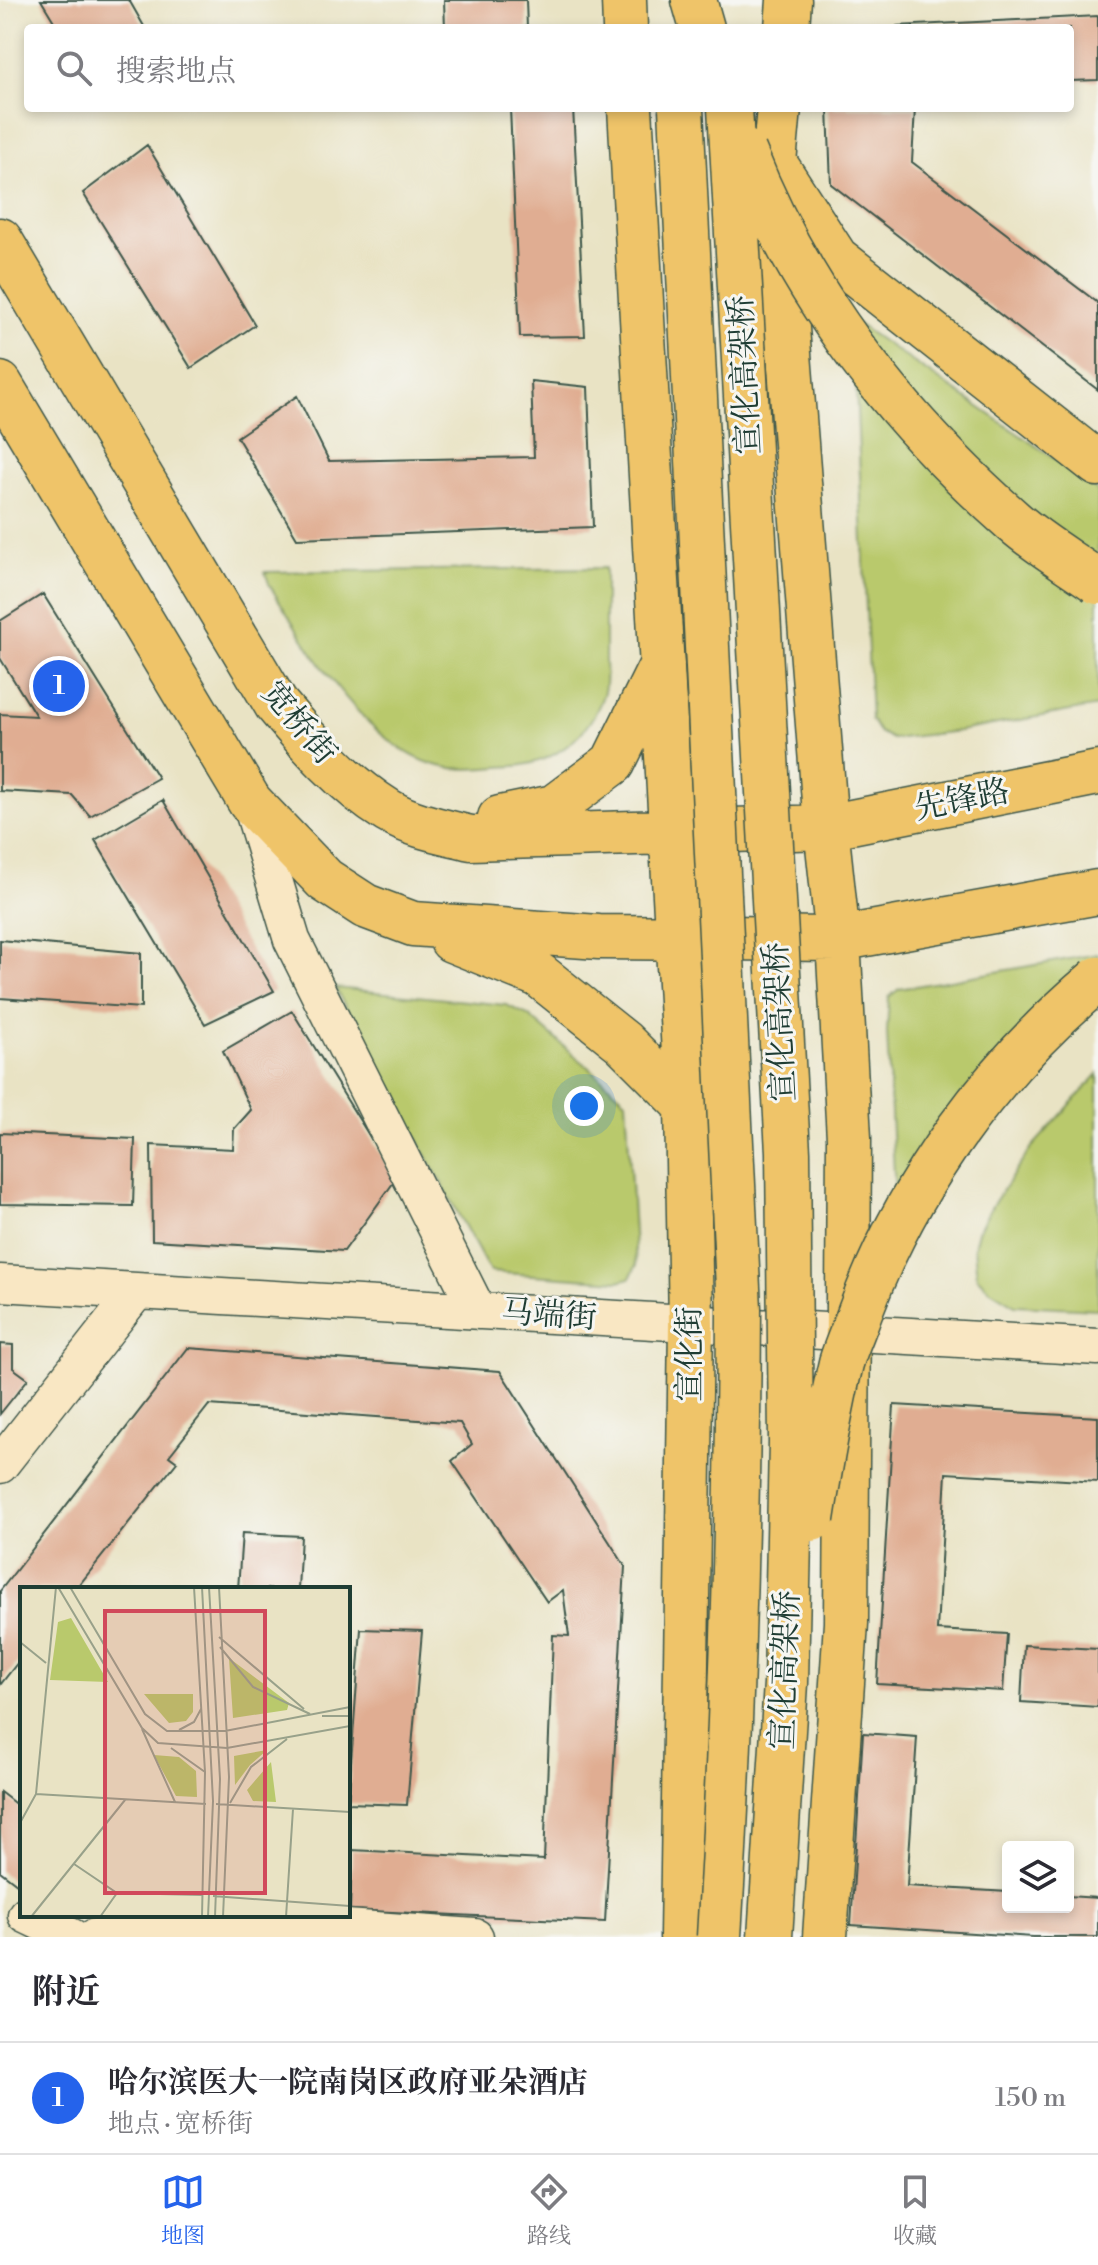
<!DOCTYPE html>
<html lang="zh">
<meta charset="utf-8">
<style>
:root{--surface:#fff;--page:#f2f2f3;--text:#2b2b33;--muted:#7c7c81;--line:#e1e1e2;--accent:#2563eb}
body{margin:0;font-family:"Libre Bodoni","Noto Serif SC",serif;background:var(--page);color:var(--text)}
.controls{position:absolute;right:24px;bottom:24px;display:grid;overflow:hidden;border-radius:8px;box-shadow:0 4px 12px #0003}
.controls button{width:72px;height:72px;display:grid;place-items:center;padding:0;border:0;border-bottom:2px solid var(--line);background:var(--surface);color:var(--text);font:40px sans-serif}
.you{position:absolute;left:584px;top:1106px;width:28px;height:28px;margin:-20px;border:6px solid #fff;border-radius:50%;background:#1a73e8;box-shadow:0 0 0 12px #1a73e833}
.badge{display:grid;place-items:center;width:52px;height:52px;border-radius:50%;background:var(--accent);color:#fff;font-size:26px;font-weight:700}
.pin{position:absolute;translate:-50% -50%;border:4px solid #fff;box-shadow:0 2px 8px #0006}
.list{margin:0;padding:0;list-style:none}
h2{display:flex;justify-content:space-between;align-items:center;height:104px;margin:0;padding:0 32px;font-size:34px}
h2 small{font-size:26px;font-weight:400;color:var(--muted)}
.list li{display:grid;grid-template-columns:52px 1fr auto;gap:24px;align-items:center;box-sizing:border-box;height:112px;padding:0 32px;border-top:2px solid var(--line)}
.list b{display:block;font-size:30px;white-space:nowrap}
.list p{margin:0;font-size:26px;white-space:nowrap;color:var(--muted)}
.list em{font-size:26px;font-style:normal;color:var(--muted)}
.icon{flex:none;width:44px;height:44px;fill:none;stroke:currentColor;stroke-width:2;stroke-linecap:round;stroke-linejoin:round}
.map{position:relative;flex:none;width:1098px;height:1937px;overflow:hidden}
.search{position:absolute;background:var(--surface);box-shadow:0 4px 12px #0003;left:24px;right:24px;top:24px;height:88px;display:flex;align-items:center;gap:20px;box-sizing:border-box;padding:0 28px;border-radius:8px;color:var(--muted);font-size:30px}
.sheet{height:216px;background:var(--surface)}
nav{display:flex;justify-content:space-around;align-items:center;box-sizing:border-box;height:112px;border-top:2px solid var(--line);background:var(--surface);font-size:22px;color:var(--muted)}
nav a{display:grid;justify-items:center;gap:4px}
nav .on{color:var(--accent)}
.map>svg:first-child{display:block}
.green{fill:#b9c96c;stroke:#6c8350;stroke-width:2}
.building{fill:#e0ad92}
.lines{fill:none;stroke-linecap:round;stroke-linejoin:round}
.secondary-casing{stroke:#3d564a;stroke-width:39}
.highway-casing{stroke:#3d564a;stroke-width:47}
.secondary{stroke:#f9e7c3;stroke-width:36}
.highway{stroke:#efc469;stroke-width:44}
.highway-bridge-casing{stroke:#3d564a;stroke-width:47;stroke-linecap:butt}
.highway-bridge{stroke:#efc469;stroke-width:44}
.labels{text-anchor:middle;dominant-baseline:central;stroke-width:6;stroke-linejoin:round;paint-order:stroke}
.street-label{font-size:32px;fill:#1f3d34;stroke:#f6f6f2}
.inset-road{fill:none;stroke:#98a18a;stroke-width:2}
.view{fill:#d1495b;fill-opacity:0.15;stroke:#d1495b;stroke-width:4}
.inset-edge{fill:none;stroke:#1f3d34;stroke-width:4}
</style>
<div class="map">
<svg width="1098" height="1937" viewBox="0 0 1098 1937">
<rect width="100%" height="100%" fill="#f6f6f2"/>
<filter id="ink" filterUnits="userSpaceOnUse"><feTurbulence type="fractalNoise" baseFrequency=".0125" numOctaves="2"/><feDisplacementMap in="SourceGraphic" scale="16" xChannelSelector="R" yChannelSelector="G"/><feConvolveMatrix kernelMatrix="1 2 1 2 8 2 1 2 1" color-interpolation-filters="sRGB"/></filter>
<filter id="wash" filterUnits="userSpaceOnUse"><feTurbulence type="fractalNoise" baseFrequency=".006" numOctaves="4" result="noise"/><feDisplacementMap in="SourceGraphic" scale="32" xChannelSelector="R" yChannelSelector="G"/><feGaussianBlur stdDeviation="1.8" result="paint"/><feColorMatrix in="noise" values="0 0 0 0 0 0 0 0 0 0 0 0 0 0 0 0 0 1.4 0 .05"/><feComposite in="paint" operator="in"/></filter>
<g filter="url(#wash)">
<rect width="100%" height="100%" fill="#e9e3c4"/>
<path class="green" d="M 853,321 L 1080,476 L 1098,492 L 1098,706 L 959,731 L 892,739 L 879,732 L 871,719 Z
M 605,568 C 605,598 605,628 605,659 C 605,670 607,685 603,695 C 590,734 556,763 514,766 C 490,767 459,772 435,765 C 363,744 307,645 270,586 L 265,572 Z
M 1098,954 L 1098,963 L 895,1194 L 887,1032 L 889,997 L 899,989 Z
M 335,988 L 506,1005 L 528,1015 L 626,1100 L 636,1266 L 630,1278 L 619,1281 L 490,1272 Z
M 1098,1074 L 1098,1309 L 1015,1305 L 989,1289 L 977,1277 L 974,1247 L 978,1231 L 992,1206 L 1032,1147 Z"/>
<g id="blocks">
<path class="building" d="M 41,0 L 129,0 L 145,28 L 58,28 Z
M 444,0 L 526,0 L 527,28 L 445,28 Z
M 1098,16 L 1098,80 L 1070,81 L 1070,28 L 897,28 L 897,26 Z
M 510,108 L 573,108 L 585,336 L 520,337 Z
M 828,108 L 915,108 L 912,162 L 1098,303 L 1098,390 L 831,184 Z
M 147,145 L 255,325 L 191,368 L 83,193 Z
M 531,381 L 588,387 L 593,527 L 297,538 L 237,437 L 297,396 L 329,461 L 534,457 Z
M 43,594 L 158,778 L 90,816 L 72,795 L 0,791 L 0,714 L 36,716 L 0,658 L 0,621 Z
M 163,800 L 274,991 L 205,1024 L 95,840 Z
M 0,940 L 141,953 L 141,1008 L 0,998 Z
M 292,1011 L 396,1179 L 344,1251 L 152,1240 L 151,1145 L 233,1149 L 234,1129 L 251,1110 L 223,1051 Z
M 0,1133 L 135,1139 L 133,1206 L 0,1204 Z
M 0,1344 L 13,1345 L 13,1368 L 28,1379 L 0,1414 Z
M 188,1348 L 500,1371 L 625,1566 L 605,1922 L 350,1910 L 352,1850 L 544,1860 L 553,1635 L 569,1636 L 563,1590 L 547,1602 L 452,1461 L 472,1444 L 460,1423 L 209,1405 L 169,1456 L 177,1462 L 76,1589 L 22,1589 L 22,1657 L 0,1685 L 0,1591 Z
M 894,1405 L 1098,1417 L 1098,1482 L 946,1473 L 937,1630 L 1007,1634 L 1003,1691 L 877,1684 Z
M 242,1533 L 301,1536 L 298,1589 L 238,1589 Z
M 361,1629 L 422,1631 L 407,1805 L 348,1803 Z
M 1024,1645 L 1098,1649 L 1098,1707 L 1021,1702 Z
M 863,1733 L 917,1737 L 907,1886 L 1008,1892 L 1008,1907 L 1068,1907 L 1068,1896 L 1098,1898 L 1098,1937 L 1033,1937 L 851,1925 Z
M 0,1792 L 22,1809 L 22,1888 L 0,1871 Z"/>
</g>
</g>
<g filter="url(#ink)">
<use href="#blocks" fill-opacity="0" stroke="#3d564a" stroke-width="2"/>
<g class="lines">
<g class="secondary-casing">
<path id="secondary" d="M 251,804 L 292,940 L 478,1311
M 0,1283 L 1098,1347
M 0,1465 L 137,1291
M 26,1915 L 72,1937
M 95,1937 L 168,1923 L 303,1925 L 475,1937"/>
</g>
<g class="highway-casing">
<path id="highway" d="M 624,0 L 625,28
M 694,0 L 702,28
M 787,28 L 789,0
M 630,108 L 687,1106 L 691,1324 L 682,1937
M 779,108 L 774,162 L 826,827 L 838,939 L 849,1138 L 846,1623 L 825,1937
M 777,167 L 836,258 L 1098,464
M 0,240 L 276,704 C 309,743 344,784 388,811 C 413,826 443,831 471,838 L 826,827 L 1098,773
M 0,384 L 250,802 L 325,880 L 365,906 L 413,924 L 599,937 L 838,939 L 1098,892
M 500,818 L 554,807 L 613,763 L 662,664
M 452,940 L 539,975 L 623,1042 L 687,1106"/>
</g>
<use href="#secondary" class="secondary"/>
<use href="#highway" class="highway"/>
<g class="highway-bridge-casing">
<path id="highway-bridge" d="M 681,108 L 739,1309 C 738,1519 732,1728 719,1937
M 730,108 L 788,1152 L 791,1442 L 786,1683 L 770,1937
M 744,151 C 801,296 897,419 1014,522 C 1039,544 1070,562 1098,582
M 812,1519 C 820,1467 829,1414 841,1363 C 846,1346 854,1329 860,1312 C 908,1182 993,1068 1098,979"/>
</g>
<use href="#highway-bridge" class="highway-bridge"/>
</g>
</g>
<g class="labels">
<g class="street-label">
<text transform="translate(745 375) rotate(-93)">宣化高架桥</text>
<text transform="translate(299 723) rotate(50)">宽桥街</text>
<text transform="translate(962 800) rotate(-11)">先锋路</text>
<text transform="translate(780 1022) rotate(-93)">宣化高架桥</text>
<text transform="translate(549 1315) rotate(4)">马端街</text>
<text transform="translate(690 1354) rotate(-90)">宣化街</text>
<text transform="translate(785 1670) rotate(-88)">宣化高架桥</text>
</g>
</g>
<g transform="translate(20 1587)">
<rect width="330" height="330" fill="#e9e3c4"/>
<path d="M 51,31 L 88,95 L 30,93 L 38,35 ZM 209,71 L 269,116 L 267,123 L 213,131 ZM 124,107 L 173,107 L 173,125 L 166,134 L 149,136 ZM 247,163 L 230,178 L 215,198 L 214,169 ZM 134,168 L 159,170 L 176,184 L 177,210 L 156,209 ZM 251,175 L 256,215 L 233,214 L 227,203 Z" fill="#b9c96c"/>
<path class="inset-road" d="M 38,0 L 122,141 L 138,156 L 207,161 L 330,139M 50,0 L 125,127 L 147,144 L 205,144 L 330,120M 174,0 L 185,185 L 182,330M 182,0 L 193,214 L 188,330M 189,0 L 200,192 L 195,330M 199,0 L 209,190 L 203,330M 199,50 L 284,122M 0,55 L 26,76M 200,60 L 233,100 L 290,127M 302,129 L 330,129M 122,142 L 155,215M 159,143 L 174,135 L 181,122M 151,161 L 185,185M 16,207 L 186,217M 210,216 L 231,180 L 267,152M 196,217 L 330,225M 0,236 L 16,207 L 36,0M 54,277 L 97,306 L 183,308M 193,309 L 330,319M 11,330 L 105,213M 80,330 L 97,306M 266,330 L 273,222"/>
<path class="view" d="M 85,24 L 245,24 L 245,306 L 85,306 Z"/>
<rect width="330" height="330" class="inset-edge"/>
</g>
</svg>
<div class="controls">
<button><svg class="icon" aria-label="layers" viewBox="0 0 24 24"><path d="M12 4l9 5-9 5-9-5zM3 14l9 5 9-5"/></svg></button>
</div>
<div class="you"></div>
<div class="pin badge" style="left:59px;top:686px">1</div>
<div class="search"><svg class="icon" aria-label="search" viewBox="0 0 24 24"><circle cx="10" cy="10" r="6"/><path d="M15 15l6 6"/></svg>搜索地点</div>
</div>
<section class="sheet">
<h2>附近<small></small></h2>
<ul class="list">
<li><span class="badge">1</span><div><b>哈尔滨医大一院南岗区政府亚朵酒店</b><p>地点 · 宽桥街</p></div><em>150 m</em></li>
</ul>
</section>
<nav>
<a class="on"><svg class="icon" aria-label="map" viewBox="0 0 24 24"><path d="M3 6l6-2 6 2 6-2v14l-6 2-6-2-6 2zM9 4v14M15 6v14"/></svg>地图</a>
<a><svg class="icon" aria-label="directions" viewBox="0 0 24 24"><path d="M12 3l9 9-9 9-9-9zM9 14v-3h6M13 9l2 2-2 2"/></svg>路线</a>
<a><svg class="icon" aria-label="saved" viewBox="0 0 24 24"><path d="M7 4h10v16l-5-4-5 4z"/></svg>收藏</a>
</nav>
